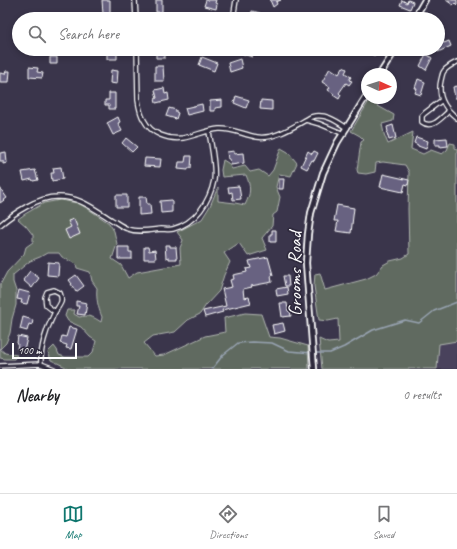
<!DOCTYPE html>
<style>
:root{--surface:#fff;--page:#f2f2f2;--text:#202124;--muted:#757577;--line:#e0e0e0;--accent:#0f766e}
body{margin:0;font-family:Caveat,sans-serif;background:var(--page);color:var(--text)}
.compass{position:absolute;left:361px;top:68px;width:36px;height:36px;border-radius:50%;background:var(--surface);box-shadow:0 2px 6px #0003;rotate:93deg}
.scale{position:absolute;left:12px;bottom:10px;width:65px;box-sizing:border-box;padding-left:4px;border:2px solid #fff;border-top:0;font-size:11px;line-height:14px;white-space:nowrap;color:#fff;-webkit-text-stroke:3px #2f2a3d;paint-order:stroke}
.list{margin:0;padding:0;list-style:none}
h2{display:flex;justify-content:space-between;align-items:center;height:52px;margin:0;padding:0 16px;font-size:17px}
h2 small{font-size:13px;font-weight:400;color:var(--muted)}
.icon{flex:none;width:22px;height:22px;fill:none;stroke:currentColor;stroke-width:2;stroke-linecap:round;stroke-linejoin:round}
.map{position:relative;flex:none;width:457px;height:369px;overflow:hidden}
.search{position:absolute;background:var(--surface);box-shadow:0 2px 6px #0003;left:12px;right:12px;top:12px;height:44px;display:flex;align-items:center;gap:10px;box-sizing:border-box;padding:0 14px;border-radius:22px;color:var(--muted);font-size:15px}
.sheet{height:124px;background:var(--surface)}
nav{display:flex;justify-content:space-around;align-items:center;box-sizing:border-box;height:56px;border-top:1px solid var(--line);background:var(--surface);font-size:11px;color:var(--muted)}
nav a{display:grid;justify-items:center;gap:2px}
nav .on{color:var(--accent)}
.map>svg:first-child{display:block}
.built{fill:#48425b}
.green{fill:#606b60;stroke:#b0b5b0}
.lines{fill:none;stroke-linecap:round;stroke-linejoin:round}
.stream{stroke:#98a3b2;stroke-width:1.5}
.building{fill:#686281;stroke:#fff}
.minor-casing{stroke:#fff;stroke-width:6}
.tertiary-casing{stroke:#fff;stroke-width:8}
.minor{stroke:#2f2a3d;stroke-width:3.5}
.tertiary{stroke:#2f2a3d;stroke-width:4.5}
.labels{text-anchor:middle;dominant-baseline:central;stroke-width:3.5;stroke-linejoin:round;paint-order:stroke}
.street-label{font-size:19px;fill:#fff;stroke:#2f2a3d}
</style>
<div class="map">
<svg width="457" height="369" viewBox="0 0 457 369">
<rect width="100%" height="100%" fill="#3a354b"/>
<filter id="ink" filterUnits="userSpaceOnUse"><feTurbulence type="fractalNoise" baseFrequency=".025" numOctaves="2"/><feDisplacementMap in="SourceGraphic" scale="8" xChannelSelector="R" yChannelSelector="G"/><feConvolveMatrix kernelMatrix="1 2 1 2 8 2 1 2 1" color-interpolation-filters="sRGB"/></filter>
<g filter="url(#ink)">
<path class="built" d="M 457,341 L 457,369 L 437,369 L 439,344 Z"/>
<path class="green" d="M 369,101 L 394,115 L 393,121 L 382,124 L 384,134 L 388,144 L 413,132 L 411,149 L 423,154 L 431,150 L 442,154 L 447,150 L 450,143 L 455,144 L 455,148 L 457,149 L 457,341 L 439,344 L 437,369 L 322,369 L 319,339 L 328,343 L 339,342 L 338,319 L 328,321 L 319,320 L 314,286 L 315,274 L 320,273 L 325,290 L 366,279 L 376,274 L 383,265 L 390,261 L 403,258 L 409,254 L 408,209 L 409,172 L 405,165 L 383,162 L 376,163 L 375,172 L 366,174 L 358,173 L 357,170 L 361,142 L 364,140 L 360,136 L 351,131 Z
M 281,148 L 288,152 L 297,163 L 291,176 L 279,174 L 276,187 L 280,197 L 277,212 L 273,215 L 272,226 L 262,238 L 267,250 L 248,256 L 239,243 L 224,253 L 230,262 L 224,275 L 219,291 L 206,305 L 200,314 L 188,320 L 175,332 L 153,336 L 144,343 L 155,356 L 164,355 L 205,336 L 225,332 L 224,318 L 245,313 L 261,314 L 269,337 L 280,338 L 308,346 L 309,369 L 70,369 L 51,360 L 48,352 L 54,346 L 57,350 L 59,355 L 65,357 L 88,357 L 93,352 L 96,341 L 90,337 L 81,327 L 68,321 L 65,316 L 67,310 L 75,310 L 74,314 L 79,317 C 89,315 92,316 101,322 L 102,317 C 98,307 96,299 97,288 L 92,281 L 90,272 L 77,268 L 76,264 L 62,257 L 59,253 L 47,253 L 40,257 L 30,261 L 13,275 L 13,282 L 16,291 L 16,305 L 12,319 L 10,333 L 6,343 L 0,349 L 5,353 L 17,355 L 14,359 L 5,359 L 0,358 L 0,285 L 7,272 L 24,254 L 26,247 L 33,242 L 33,235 L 26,226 L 18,219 L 25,214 L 44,203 L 60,200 L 78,203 L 90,210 L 109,223 L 114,231 L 117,244 L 112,259 L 121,265 L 128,278 L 137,272 L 181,264 L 180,248 L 183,240 L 177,232 L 202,219 L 210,206 L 218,187 L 218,201 L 235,203 L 245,205 C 251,193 251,187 246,175 L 222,177 L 221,170 L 223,160 L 228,163 L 232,169 L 245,166 L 250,172 L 259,170 L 268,176 L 273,170 Z"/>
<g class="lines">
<path class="stream" d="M 212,369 L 223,355 L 238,343 L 252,342 L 272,343 L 289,351 L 312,353 L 330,353 L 344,347 L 373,330 L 405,320 L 419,323 L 434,311 L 457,302"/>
</g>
<path class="building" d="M 102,0 L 110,0 L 110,16 L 105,16 L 105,13 L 103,14 Z
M 156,0 L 162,0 L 162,12 L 156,12 Z
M 206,0 L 216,0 L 215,3 L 217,4 L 216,9 L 204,6 Z
M 270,0 L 281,0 L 276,2 L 277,4 L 273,7 Z
M 402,0 L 407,3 L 408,0 L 413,2 L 410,9 L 400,5 Z
M 446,0 L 457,0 L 457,5 L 455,3 L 453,5 Z
M 252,11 L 260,13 L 259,19 L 250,19 Z
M 194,13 L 205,19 L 191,19 Z
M 386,14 L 395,19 L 383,19 Z
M 443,41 L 444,43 L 449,41 L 451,46 L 438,52 L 438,44 Z
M 107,49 L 117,49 L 117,59 L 107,59 Z
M 156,49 L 165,49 L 165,58 L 156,58 Z
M 245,49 L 255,49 L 252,57 L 243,54 Z
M 371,49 L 377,51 L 375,56 L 369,53 Z
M 426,54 L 432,58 L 426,70 L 420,66 Z
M 50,57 L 57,57 L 57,64 L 50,64 Z
M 202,57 L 217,63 L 214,71 L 199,65 Z
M 240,59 L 242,68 L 230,72 L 228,63 Z
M 155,66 L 163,66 L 164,81 L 155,81 Z
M 29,67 L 38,68 L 37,72 L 43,73 L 42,78 L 29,77 Z
M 343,67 L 347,69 L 345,73 L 351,77 L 349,80 L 352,81 L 349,85 L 346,83 L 339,93 L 341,95 L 339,99 L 333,95 L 334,94 L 328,90 L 330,87 L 322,82 L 330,68 L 339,74 Z
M 111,70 L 118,71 L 117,84 L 110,83 Z
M 6,71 L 10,71 L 9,82 L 0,82 L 0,73 L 5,74 Z
M 418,79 L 425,82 L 421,95 L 415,93 L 417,88 L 415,88 Z
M 457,86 L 457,98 L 455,98 L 453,87 Z
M 164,88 L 165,94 L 168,93 L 169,100 L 156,103 L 155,99 L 157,98 L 155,90 Z
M 109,93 L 115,93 L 115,109 L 109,109 L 109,105 L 105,105 L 105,100 L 109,100 Z
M 236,96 L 249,100 L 246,108 L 234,103 Z
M 222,100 L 222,107 L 215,108 L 215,111 L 210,111 L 210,101 Z
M 261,100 L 272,101 L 272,110 L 260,109 Z
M 202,104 L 203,111 L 187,115 L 185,108 Z
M 169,108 L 176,110 L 176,112 L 178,113 L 176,119 L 166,116 Z
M 118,117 L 120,122 L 118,123 L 122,131 L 113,135 L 107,123 Z
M 393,125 L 396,138 L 389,140 L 387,133 L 388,132 L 387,127 Z
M 416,137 L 428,141 L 426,149 L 418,146 L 418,145 L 414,143 Z
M 126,138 L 137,147 L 132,152 L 122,143 Z
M 447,138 L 448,146 L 440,147 L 440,145 L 435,145 L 435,139 Z
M 234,151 L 234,154 L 243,153 L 244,163 L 231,165 L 230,159 L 228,159 L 227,152 Z
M 308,151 L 312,154 L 314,151 L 318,153 L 314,161 L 312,160 L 307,169 L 301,166 Z
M 6,152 L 7,163 L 3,164 L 3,161 L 0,161 L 0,153 Z
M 186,156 L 192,156 L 191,168 L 188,168 L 188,170 L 178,169 L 179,162 L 185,162 Z
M 145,158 L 161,159 L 160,167 L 144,166 Z
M 61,167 L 63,179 L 52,181 L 51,173 L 54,173 L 53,168 Z
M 35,170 L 38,180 L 33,181 L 32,179 L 24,181 L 22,172 Z
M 383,174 L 409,180 L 408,185 L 405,184 L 403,192 L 380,187 Z
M 279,179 L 284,179 L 283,189 L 279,189 Z
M 239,186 L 241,199 L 233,200 L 232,192 L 229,193 L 228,187 Z
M 0,188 L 7,198 L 0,203 Z
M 116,195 L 127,195 L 127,207 L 116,207 Z
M 139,197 L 146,197 L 147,204 L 150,204 L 151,214 L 139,215 Z
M 172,200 L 172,212 L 161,213 L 160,201 Z
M 337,205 L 354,208 L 351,233 L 336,231 L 338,221 L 334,221 Z
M 74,219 L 80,234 L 69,239 L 65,230 L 71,227 L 68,221 Z
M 272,230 L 276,230 L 276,242 L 270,242 L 270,234 L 272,234 Z
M 165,245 L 170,245 L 170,247 L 176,247 L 177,259 L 169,259 L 169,257 L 166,258 Z
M 118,247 L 129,247 L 129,252 L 132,252 L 132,259 L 118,259 Z
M 144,247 L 148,247 L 149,251 L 155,250 L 156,259 L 144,259 Z
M 268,257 L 273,275 L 271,276 L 272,282 L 251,286 L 252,287 L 243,289 L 244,298 L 249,297 L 251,303 L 222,310 L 223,312 L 205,317 L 203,311 L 226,306 L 222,289 L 232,287 L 230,280 L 234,279 L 233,275 L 247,272 L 246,269 L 251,268 L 249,261 Z
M 48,262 L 59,263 L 58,276 L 47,275 Z
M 30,271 L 39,278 L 32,288 L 23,280 Z
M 76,275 L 84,286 L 76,292 L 71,284 L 72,284 L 69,280 Z
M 283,276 L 288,276 L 289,286 L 285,286 Z
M 287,287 L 288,294 L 277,296 L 276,289 Z
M 19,290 L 30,293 L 27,304 L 21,303 L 22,300 L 17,299 Z
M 76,301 L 87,303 L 85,315 L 77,314 L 79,306 L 76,306 Z
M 280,303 L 287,303 L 288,311 L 290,311 L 291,316 L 282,317 Z
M 23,317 L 33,320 L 32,325 L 29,324 L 27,331 L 20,329 Z
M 283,323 L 285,331 L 274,334 L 272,325 Z
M 69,327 L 77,329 L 71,349 L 66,348 L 67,345 L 60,343 L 62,336 L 66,337 Z
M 18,336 L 27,338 L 24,351 L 17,349 L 18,344 L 17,343 Z"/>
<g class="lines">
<g class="minor-casing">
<path id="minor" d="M 135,0 L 136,19
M 233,19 L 236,0
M 137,49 L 138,100 C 139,107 140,114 144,120 C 151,134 168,140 183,138 C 195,136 207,130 219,129 C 232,128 244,135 257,137 C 275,140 296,125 311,117 C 325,113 335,120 347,128
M 457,62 C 453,64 447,67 444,71 C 442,73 442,77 441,80 C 437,96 445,109 457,118
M 442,100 L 425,113 L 422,116 L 422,122 C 432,130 442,117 449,111
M 306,120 L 320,124 L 344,134
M 0,225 C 14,213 38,197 57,197 C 79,196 94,209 112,220 C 117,223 122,227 128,229 C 138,233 151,230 161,229 C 165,229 169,230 173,229 C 196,223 210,201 214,180 C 216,165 211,146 209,131
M 41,364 C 40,349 46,330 53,316 C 55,311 59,307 61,302 C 62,298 61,296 60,293 L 54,290 L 47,292 L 45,297 L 46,305 L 55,312
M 0,366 L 41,364 L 54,369"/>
</g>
<g class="tertiary-casing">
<path id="tertiary" d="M 414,19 L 425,0
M 380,74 L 396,49
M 314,369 L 306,263 L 308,234 L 311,213 L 323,173 L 337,143 L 367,95"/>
</g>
<use href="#minor" class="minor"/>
<use href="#tertiary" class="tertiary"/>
</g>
</g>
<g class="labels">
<g class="street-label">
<text transform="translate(295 274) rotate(-90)">Grooms Road</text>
</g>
</g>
</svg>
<svg class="compass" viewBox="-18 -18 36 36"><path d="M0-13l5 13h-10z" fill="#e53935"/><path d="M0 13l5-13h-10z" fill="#757577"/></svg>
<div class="scale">100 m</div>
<div class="search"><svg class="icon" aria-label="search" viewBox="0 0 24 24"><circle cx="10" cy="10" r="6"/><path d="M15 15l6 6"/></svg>Search here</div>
</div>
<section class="sheet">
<h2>Nearby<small>0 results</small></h2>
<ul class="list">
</ul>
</section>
<nav>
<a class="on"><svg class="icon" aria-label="map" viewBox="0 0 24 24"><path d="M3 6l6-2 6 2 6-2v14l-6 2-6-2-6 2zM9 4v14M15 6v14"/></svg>Map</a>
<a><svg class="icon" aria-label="directions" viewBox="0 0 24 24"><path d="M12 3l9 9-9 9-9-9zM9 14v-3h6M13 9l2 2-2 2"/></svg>Directions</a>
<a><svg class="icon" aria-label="saved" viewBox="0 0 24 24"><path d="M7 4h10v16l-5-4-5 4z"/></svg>Saved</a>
</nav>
